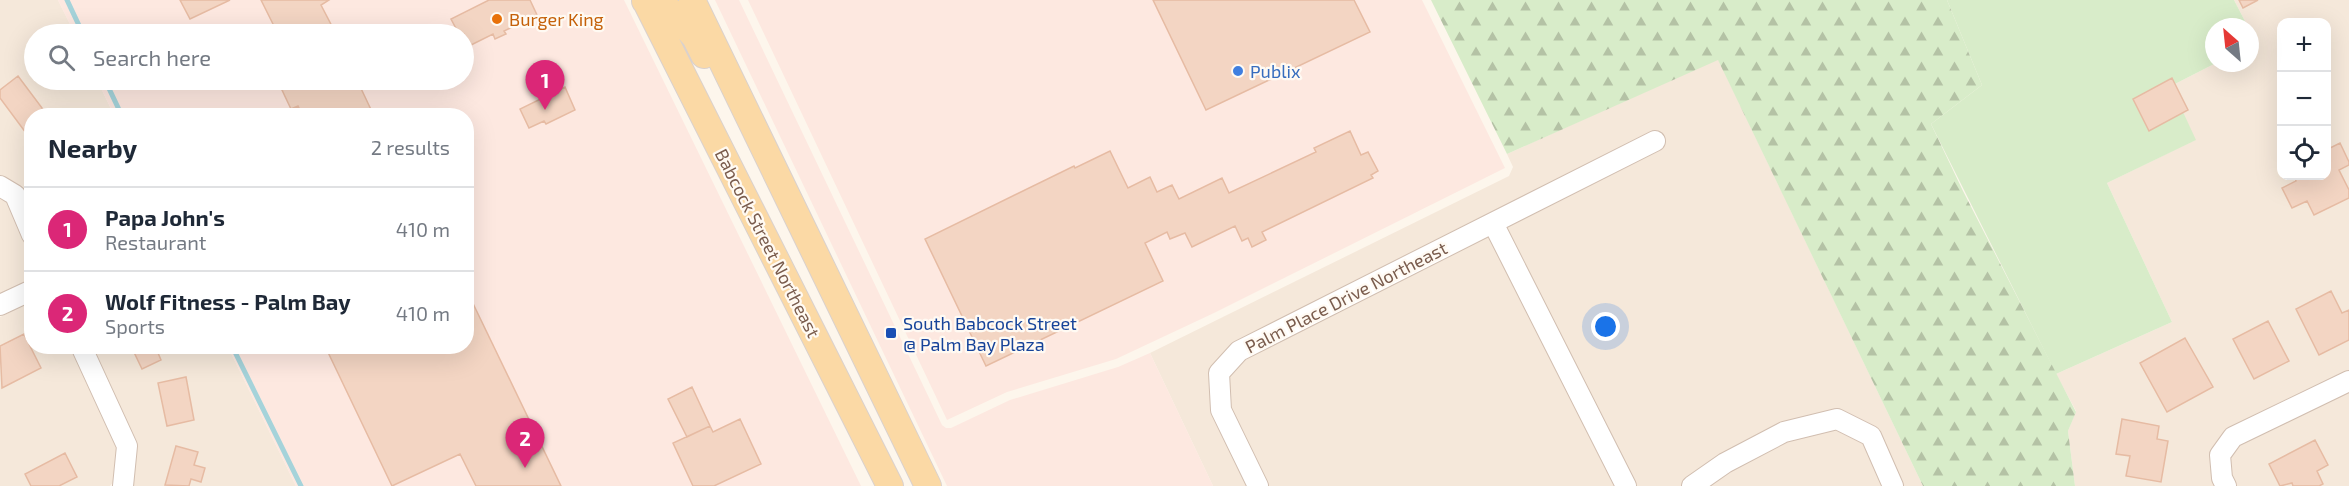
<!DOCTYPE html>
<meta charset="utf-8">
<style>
:root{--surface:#fff;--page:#f6f6f7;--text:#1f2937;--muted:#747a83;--line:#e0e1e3;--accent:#db2777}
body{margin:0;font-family:"Exo 2",sans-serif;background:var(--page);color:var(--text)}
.controls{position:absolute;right:18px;top:18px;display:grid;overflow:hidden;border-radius:12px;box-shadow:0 6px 24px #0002}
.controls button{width:54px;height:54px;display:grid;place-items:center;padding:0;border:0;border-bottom:2px solid var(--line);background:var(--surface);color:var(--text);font:30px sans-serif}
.compass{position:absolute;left:2205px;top:18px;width:54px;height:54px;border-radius:50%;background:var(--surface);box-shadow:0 6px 24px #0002;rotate:333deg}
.you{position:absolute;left:1606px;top:327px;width:21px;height:21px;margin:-15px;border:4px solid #fff;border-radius:50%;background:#1a73e8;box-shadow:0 0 0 9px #1a73e833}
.badge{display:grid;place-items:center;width:39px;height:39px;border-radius:50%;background:var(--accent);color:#fff;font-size:20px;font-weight:700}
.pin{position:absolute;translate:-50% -50px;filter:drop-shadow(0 2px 3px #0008)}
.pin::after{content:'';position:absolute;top:32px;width:21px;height:18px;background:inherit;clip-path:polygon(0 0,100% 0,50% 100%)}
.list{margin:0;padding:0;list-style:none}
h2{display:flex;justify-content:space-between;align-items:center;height:78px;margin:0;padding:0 24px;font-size:26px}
h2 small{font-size:20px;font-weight:400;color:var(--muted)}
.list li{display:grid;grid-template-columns:39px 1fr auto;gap:18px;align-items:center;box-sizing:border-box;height:84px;padding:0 24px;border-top:2px solid var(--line)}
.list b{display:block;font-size:22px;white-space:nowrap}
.list p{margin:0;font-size:20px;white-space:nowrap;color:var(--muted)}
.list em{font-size:20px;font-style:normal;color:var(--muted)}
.icon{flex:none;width:33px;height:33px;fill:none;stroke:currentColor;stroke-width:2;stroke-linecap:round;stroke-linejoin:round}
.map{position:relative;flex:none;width:2349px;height:486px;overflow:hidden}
.search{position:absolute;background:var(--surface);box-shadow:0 6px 24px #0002;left:24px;top:24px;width:450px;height:66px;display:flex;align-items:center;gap:15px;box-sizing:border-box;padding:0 21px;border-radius:33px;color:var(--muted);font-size:22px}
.panel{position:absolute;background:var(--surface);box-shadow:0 6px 24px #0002;left:24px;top:108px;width:450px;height:246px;border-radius:24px}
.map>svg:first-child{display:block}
.residential{fill:#f5e8da;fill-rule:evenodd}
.commercial{fill:#fde8e0}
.green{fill:#d8ecc9}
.forest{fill:url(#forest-firs)}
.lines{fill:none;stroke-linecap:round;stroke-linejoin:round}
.stream{stroke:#a5d3da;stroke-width:5}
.building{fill:#f3d5c3;stroke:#e6bba3;stroke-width:1.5}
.minor-casing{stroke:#d1beb0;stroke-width:22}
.major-casing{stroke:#dad1cd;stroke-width:28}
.minor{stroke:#fff;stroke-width:20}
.major{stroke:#fbd9a5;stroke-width:26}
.food-dot{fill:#e8710a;stroke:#fffaf3;stroke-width:2}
.shop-dot{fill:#3f7fe0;stroke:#fffaf3;stroke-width:2}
.transit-dot{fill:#1a4fb4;stroke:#fffaf3;stroke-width:2}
.labels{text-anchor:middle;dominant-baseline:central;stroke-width:4.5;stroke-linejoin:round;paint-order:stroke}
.food-label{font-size:18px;fill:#c56008;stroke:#fffaf3;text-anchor:start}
.shop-label{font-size:18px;fill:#366cbe;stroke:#fffaf3;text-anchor:start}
.street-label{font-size:18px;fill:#7a5c4d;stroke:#fffaf3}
.transit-label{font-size:18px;fill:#164399;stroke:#fffaf3;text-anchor:start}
</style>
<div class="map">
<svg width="2349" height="486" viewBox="0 0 2349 486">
<defs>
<pattern id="forest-firs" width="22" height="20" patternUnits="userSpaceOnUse" patternTransform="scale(1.5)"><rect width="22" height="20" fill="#d8ecc9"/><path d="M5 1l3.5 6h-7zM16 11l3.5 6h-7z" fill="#b4c2a5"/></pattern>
</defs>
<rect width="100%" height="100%" fill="#fdf6ec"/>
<path class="residential" d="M 0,0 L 58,0 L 75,34 L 34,34 L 34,80 L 97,80 L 114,115 L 32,116 L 31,212 L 19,186 L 0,175 Z
M 2234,0 L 2349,0 L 2349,486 L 2075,486 L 2068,431 L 2076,411 L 2056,374 L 2172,322 L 2107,183 L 2195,140 L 2171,86 L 2216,63 L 2250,63 L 2250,46 L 2256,43 L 2250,27 L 2248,27 ZM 2282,22 L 2326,22 L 2326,176 L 2282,176 Z
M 1718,59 L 1923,486 L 1213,486 L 1150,353 L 1509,176 L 1513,167 L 1507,154 Z
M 0,197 L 7,202 L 32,259 L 31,279 L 0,294 Z
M 31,302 L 32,346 L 71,347 L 117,447 L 115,480 L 110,486 L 0,486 L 0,317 Z
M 91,347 L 228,347 L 296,486 L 133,486 L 136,448 Z"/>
<path class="commercial" d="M 58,0 L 624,0 L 861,486 L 296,486 L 228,347 L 466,346 L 466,116 L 114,115 L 97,80 L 464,80 L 464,34 L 75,34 Z
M 715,0 L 739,0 L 942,425 L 946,428 L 951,428 L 1010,400 L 1118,367 L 1150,353 L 1213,486 L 947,486 Z
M 748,0 L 1422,0 L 1505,168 L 1214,313 L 1116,359 L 1007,392 L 947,420 Z"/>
<path class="green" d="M 1947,0 L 2234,0 L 2248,27 L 2214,27 L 2214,63 L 2216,63 L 2171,86 L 2196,140 L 2107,183 L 2172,322 L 2056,374 L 1931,124 L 1982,85 Z"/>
<path class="forest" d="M 1431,0 L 1947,0 L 1982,85 L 1931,124 L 1963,191 L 2076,412 L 2068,431 L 2075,486 L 1923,486 L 1718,60 L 1507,154 Z"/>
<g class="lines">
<path class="stream" d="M 67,0 L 83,34
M 105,80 L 122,116
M 232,346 L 301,486"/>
</g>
<path class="building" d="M 180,0 L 230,0 L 190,19 Z
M 261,0 L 329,0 L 321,5 L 336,34 L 278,34 Z
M 489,0 L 530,0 L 537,15 L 504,31 L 506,34 L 495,39 L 493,34 L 465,48 L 464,34 L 459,34 L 451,19 Z
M 1153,0 L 1354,0 L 1370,32 L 1206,110 Z
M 2239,0 L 2258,0 L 2243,8 Z
M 18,76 L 48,116 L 32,116 L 32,129 L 26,133 L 0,98 L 0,90 Z
M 2172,78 L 2188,110 L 2149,131 L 2133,99 Z
M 299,80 L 357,80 L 374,116 L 303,116 L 298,106 L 291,109 L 282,90 Z
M 565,87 L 575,110 L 546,124 L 544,121 L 529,128 L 520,109 Z
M 1350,131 L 1361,155 L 1368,152 L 1378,171 L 1371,175 L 1373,178 L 1262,232 L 1266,240 L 1252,247 L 1248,238 L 1242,241 L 1235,226 L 1192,247 L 1185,233 L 1170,239 L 1167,232 L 1145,243 L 1163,281 L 986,366 L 925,239 L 1074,166 L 1075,168 L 1110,151 L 1128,188 L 1150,177 L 1157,192 L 1172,185 L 1179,199 L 1222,178 L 1229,193 L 1316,152 L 1314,148 Z
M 2340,143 L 2349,162 L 2349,165 L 2339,170 L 2349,190 L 2349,198 L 2314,215 L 2307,201 L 2292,208 L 2282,188 L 2296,181 L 2294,176 L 2326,176 L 2326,150 Z
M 466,289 L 561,486 L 476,486 L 460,454 L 392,486 L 325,346 L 466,346 Z
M 2331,291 L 2342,313 L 2349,310 L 2349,340 L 2319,355 L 2296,309 Z
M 2268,321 L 2289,361 L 2254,379 L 2233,339 Z
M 24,334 L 41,368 L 2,388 L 0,346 Z
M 2185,338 L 2213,387 L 2167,412 L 2140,363 Z
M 131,346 L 155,346 L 161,360 L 142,369 Z
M 186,377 L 194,420 L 167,426 L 158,383 Z
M 692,387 L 710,426 L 687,437 L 668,399 Z
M 740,419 L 761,464 L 714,486 L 693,486 L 673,443 L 710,426 L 713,432 Z
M 2122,419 L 2159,426 L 2157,439 L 2168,441 L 2161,482 L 2126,476 L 2130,456 L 2116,454 Z
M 2315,440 L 2328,465 L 2317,471 L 2323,484 L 2319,486 L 2293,486 L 2292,483 L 2280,486 L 2269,464 Z
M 176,446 L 198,452 L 194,465 L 205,468 L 201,482 L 191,479 L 189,486 L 165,485 Z
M 65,453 L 77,477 L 59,486 L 31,486 L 25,474 Z"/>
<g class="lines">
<g class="minor-casing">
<path id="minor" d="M 0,186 L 15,195 L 32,235
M 1493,223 L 1626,486
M 0,305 L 32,290
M 81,346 L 127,446 L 123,486
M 1258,486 L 1221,410 L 1219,373 L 1239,351 L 1655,141
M 1692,486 L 1725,463 L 1784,432 L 1837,419 L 1871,436 L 1893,486
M 2226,486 L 2222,478 L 2220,455 L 2233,437 L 2349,381"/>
</g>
<g class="major-casing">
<path id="major" d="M 645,0 L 890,486
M 692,0 L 928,486
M 645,1 L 672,12 L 695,37 L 704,55"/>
</g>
<use href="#minor" class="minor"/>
<use href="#major" class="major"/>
</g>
<circle class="food-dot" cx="497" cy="19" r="6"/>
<circle class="shop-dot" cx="1238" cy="71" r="6"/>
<rect class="transit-dot" x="885" y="327" width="12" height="12" rx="3"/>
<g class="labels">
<g class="food-label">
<text x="509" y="19">Burger King</text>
</g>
<g class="shop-label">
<text x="1250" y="71">Publix</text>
</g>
<g class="street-label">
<text transform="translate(768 243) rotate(63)">Babcock Street Northeast</text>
<text transform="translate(1346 297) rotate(-27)">Palm Place Drive Northeast</text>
</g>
<g class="transit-label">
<text x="903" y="323">South Babcock Street<tspan x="903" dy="21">@ Palm Bay Plaza</tspan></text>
</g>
</g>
</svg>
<div class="controls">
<button>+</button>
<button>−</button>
<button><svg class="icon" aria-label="locate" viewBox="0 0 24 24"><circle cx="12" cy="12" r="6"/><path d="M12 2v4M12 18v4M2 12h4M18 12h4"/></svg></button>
</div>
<svg class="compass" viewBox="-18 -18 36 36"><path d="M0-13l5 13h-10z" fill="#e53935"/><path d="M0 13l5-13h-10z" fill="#747a83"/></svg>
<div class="you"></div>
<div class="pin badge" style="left:545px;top:110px">1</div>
<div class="pin badge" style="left:525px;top:468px">2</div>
<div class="search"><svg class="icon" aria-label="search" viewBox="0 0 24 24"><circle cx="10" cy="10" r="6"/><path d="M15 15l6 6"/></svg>Search here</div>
<section class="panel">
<h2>Nearby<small>2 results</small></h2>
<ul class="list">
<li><span class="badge">1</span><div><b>Papa John's</b><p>Restaurant</p></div><em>410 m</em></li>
<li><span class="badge">2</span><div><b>Wolf Fitness - Palm Bay</b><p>Sports</p></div><em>410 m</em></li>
</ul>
</section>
</div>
